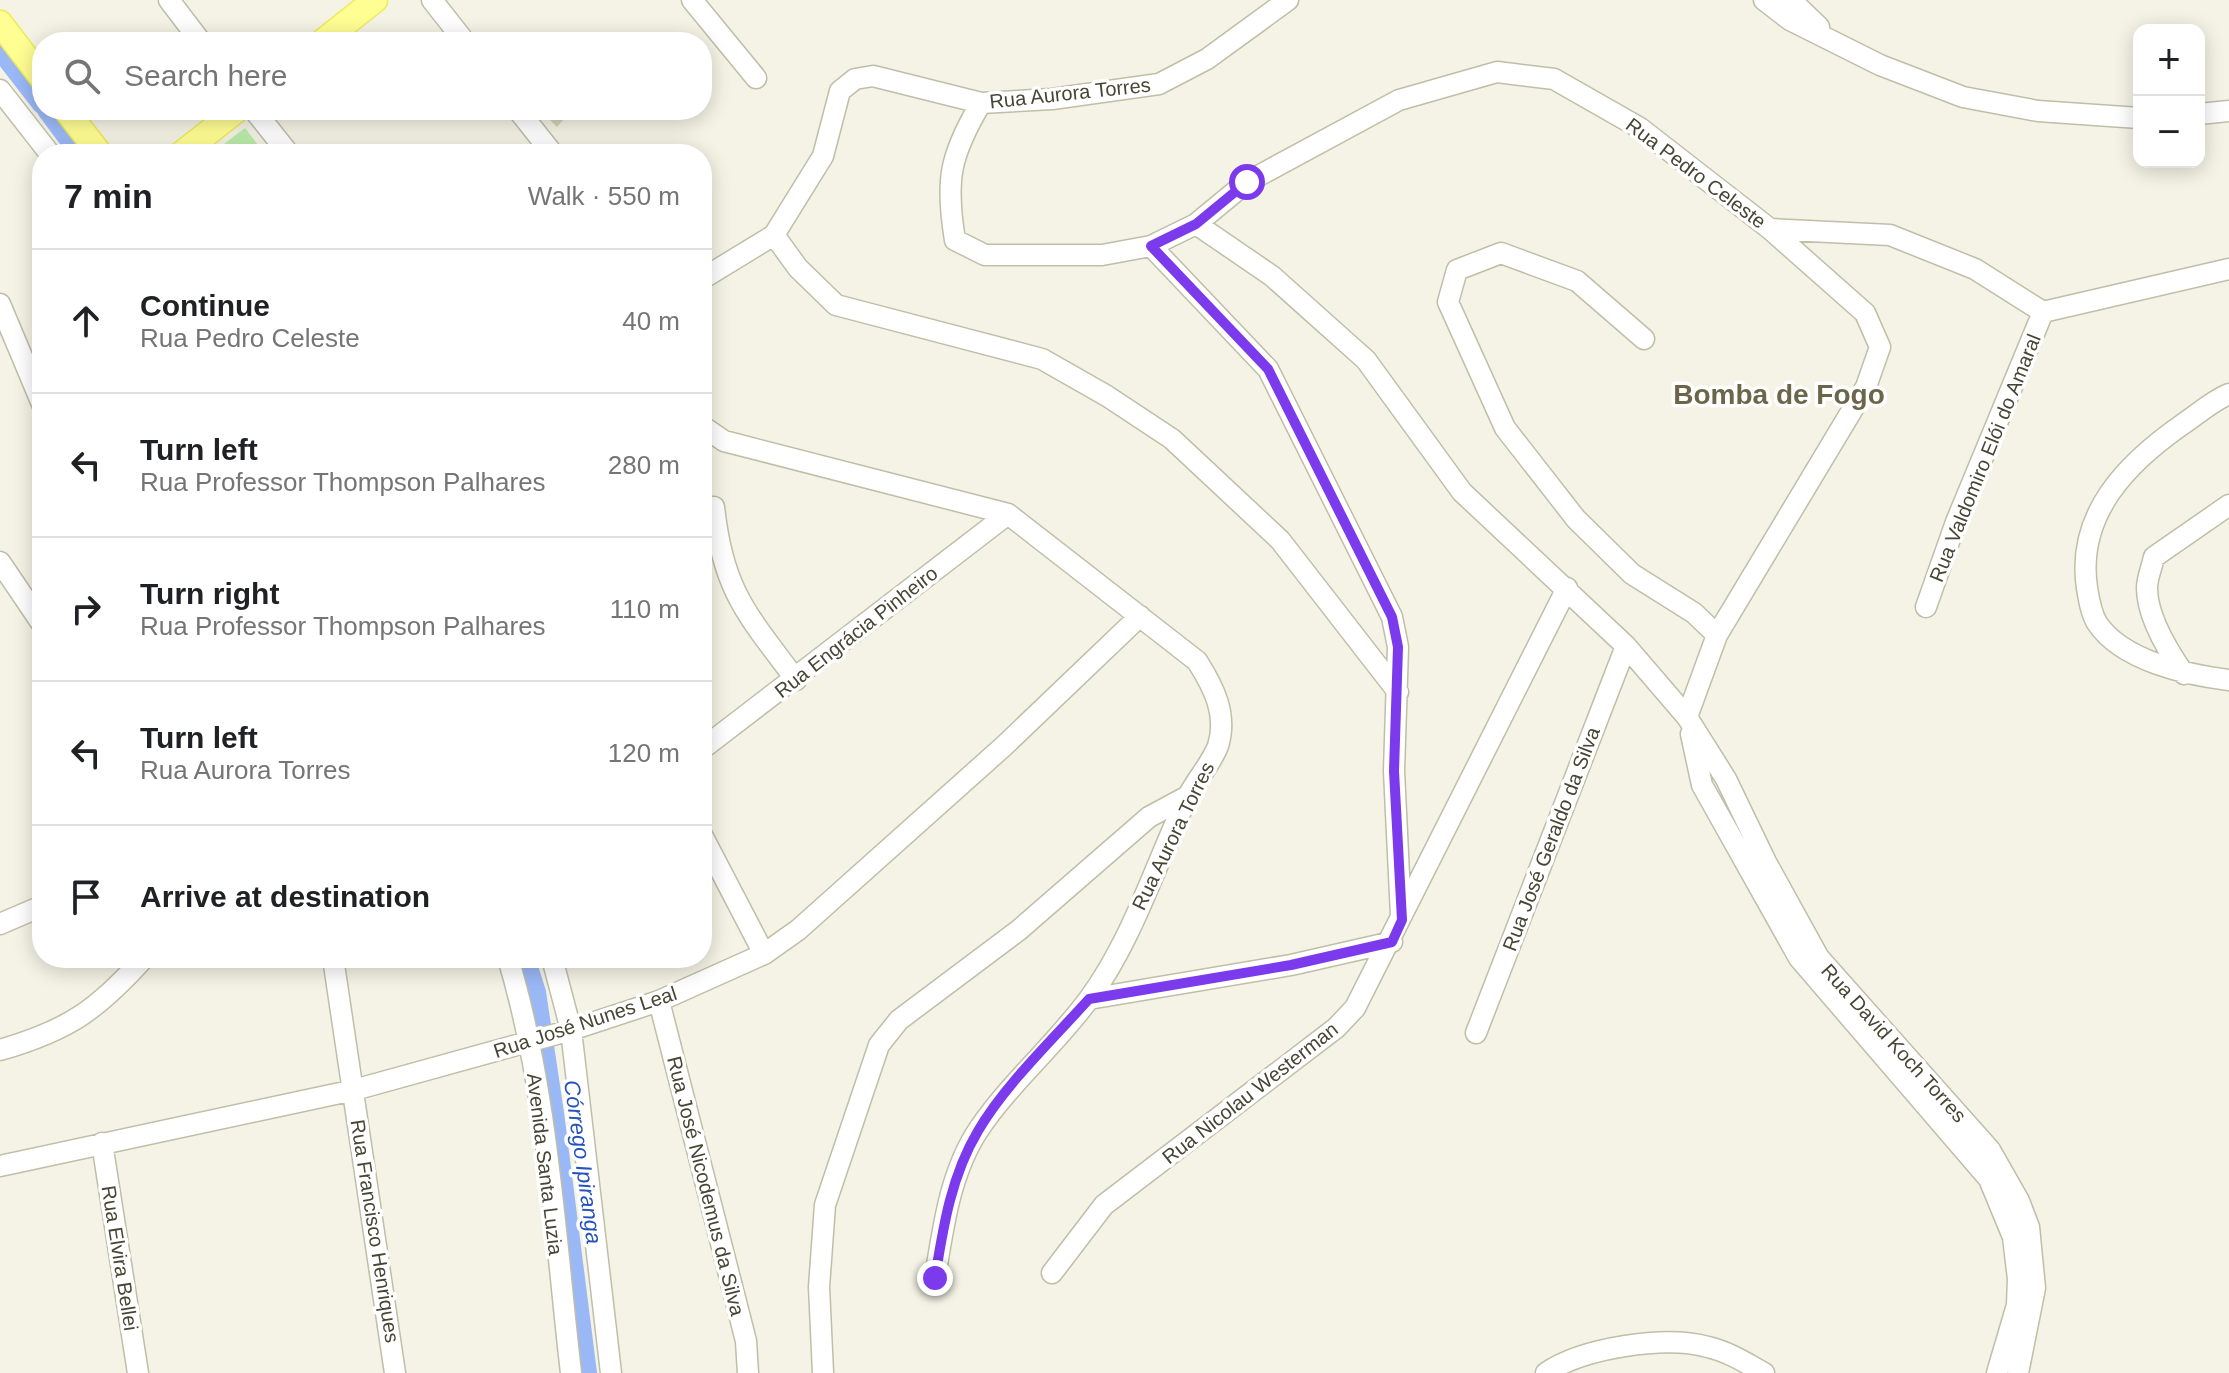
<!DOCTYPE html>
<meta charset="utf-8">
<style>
:root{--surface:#fff;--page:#f2f2f2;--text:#202124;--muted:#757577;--line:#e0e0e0}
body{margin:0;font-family:Arial,sans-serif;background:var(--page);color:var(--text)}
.controls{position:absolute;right:24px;top:24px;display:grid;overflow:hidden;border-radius:16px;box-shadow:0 4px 20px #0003}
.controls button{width:72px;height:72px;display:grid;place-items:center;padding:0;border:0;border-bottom:2px solid var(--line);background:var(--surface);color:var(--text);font:40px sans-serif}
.stop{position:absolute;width:24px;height:24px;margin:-18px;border:6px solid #7c3aed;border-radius:50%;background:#fff}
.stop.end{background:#7c3aed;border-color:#fff;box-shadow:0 2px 8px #0008}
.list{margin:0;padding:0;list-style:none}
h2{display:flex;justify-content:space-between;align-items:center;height:104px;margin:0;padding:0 32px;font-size:34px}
h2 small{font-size:26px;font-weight:400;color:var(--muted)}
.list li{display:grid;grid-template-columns:52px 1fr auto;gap:24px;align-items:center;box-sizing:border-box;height:144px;padding:0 32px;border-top:2px solid var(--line)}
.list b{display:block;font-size:30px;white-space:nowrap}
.list p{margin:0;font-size:26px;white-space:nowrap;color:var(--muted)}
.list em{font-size:26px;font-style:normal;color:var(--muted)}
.icon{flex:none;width:44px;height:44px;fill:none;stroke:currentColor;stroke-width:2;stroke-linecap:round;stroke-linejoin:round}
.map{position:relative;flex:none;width:2229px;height:1373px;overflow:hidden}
.search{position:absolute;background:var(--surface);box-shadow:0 4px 20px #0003;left:32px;top:32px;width:680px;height:88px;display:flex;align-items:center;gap:20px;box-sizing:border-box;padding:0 28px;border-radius:32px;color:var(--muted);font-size:30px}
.panel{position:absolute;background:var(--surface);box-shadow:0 4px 20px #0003;left:32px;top:144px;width:680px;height:824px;border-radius:32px}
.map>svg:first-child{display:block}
.green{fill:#bcecaa}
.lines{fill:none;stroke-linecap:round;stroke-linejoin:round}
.canal{stroke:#9bb8f6;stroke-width:20}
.building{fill:#d6d3b9}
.minor-casing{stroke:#c0bea7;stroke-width:23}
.major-casing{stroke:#eeea59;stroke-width:27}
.minor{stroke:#fff;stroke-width:20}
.major{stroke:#fffe93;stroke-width:24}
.route{stroke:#7c3aed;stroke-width:10}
.labels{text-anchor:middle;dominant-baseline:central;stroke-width:7;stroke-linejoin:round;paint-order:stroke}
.street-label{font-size:20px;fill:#474534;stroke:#fff}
.water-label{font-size:22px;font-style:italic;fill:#2452bc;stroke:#fff}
.district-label{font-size:28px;font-weight:bold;fill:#6b664a;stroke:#fff}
</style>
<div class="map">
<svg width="2229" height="1373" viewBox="0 0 2229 1373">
<rect width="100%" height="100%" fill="#f4f3e5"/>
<path class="green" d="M 245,128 L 265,154 L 211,154 Z"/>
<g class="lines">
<path class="canal" d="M 0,50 L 42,104
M 47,110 L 80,154
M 525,958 L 536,992 L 554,1113 L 587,1373"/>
</g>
<path class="building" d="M 540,110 L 572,110 L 557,127 Z"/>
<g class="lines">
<g class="minor-casing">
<path id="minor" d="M 169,0 L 201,42
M 432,0 L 465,42
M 692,0 L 756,78
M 1764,0 L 1790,20 L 1880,65 L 1963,97 L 2038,111 L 2139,118
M 1791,0 L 1819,27
M 0,90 L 50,154
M 981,103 C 950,155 945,180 955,240 L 985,255 L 1102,255 L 1151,246 L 1196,224 L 1247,182 L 1399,100 L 1497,72 L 1554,79 L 1640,128 L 1770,229 L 1865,313 L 1880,347 L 1866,387 L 1717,635 L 1687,717
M 254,110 L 289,154
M 518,110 L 553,154
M 2199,114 L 2229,111
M 1196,224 L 1272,276 L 1366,360 L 1462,492 L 1626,646 L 1687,717 L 1726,779 L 1766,862 L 1819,958 L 1990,1150 L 2019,1201 L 2029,1227 L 2035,1288 L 2018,1373
M 1770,229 L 1890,235 L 1975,269 L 2043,312
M 774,235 L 798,268 L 836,305 L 1042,359 L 1107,396 L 1172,439 L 1280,540 L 1398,692
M 1151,246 L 1268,369 L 1392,617 L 1398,647 L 1394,771 L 1401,916
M 702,279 L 774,235 L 823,156 L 840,91 L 855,79 L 873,76 L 981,103 L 1052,99 L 1159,84 L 1207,59 L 1288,0
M 0,304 L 42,404
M 2043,312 L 2229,269
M 1644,339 L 1577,281 L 1501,253 L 1457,270 L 1448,302 L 1505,428 L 1576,519 L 1632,574 L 1694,613 L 1717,635
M 2229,394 C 2212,401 2198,414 2183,424 C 2127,463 2076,514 2087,588 C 2089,600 2091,613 2097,623 C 2122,661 2188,675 2229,680
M 702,426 L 724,441 L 1008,514 L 1197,661 C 1213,686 1228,714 1218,746 C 1211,764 1196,780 1187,798 C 1155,865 1133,939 1089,999 C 1056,1044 1011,1082 979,1129 C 950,1172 943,1228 935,1278
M 714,507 C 723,591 747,614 796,680
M 0,562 L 42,624
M 1926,607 L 1956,522 L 2043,312
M 2184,674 C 2168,651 2147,617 2147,588 C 2147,578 2152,567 2154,557 L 2229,505
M 1691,734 L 1702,785 L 1799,958 L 1989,1179 L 2013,1237 L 2018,1279 L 2017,1305 L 1997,1373
M 702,749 L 1008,514
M 702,835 L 764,954
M 0,924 L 42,906
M 333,958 L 395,1373
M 508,958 C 548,1092 555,1235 571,1373
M 552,958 L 571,1030 L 611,1373
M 1089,999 L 1291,965 L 1392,942
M 659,1001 L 746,1341 L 748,1373
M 1476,1033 L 1626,646
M 0,1050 C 69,1030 97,1010 144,958
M 102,1143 L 138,1373
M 0,1166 L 354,1090 L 571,1030 L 659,1001 L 764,954 L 798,930 L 1004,746 L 1140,616
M 1052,1273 L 1104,1205 L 1336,1028 L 1355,1008 L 1567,588
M 823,1373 L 819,1287 L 825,1205 L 879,1045 L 899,1020 L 1019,930 L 1149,817 L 1188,796
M 1546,1373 C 1582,1348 1665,1335 1708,1347 C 1729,1352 1746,1363 1764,1373"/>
</g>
<g class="major-casing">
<path id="major" d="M 0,23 L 42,78
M 322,42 L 375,0
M 66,110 L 100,154
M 181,154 L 237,110"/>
</g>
<use href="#minor" class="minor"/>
<use href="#major" class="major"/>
</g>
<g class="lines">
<path class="route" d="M 935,1278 C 943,1228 951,1176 978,1131 C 1004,1086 1053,1039 1089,999 L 1291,965 L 1392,942 L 1402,920 L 1394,771 L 1398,647 L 1392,617 L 1268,369 L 1151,246 L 1196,224 L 1247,182"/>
</g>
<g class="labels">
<g class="street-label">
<text transform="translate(1070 93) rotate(-6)">Rua Aurora Torres</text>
<text transform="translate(1696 173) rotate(37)">Rua Pedro Celeste</text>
<text transform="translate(1985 458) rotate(-68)">Rua Valdomiro Elói do Amaral</text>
<text transform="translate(856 632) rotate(-38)">Rua Engrácia Pinheiro</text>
<text transform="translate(1173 836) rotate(-64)">Rua Aurora Torres</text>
<text transform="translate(1551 839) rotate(-69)">Rua José Geraldo da Silva</text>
<text transform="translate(585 1022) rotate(-18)">Rua José Nunes Leal</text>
<text transform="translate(1894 1043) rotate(48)">Rua David Koch Torres</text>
<text transform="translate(1250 1093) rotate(-38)">Rua Nicolau Westerman</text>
<text transform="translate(545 1164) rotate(83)">Avenida Santa Luzia</text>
<text transform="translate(706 1186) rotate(76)">Rua José Nicodemus da Silva</text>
<text transform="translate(375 1231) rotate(81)">Rua Francisco Henriques</text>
<text transform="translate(120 1258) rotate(81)">Rua Elvira Bellei</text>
</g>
<g class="water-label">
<text transform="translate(583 1162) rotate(82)">Córrego Ipiranga</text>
</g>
<g class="district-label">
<text x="1779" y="394">Bomba de Fogo</text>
</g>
</g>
</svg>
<div class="controls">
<button>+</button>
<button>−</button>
</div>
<div class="stop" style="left:1247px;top:182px"></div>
<div class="stop end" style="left:935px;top:1278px"></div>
<div class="search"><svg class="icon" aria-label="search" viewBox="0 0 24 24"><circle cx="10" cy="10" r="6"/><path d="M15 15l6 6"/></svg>Search here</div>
<section class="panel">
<h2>7 min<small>Walk · 550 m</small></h2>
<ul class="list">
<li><svg class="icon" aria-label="ahead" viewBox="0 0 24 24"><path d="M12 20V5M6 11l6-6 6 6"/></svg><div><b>Continue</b><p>Rua Pedro Celeste</p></div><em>40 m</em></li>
<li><svg class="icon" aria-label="left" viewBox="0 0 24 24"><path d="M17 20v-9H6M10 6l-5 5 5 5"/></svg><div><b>Turn left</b><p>Rua Professor Thompson Palhares</p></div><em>280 m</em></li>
<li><svg class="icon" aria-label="right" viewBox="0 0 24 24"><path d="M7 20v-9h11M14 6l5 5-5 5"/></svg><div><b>Turn right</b><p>Rua Professor Thompson Palhares</p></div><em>110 m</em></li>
<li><svg class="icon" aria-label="left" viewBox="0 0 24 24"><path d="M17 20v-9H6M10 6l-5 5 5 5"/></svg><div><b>Turn left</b><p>Rua Aurora Torres</p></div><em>120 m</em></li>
<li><svg class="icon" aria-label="arrive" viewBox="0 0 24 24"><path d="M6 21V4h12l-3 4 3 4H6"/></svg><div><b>Arrive at destination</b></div></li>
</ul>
</section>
</div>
